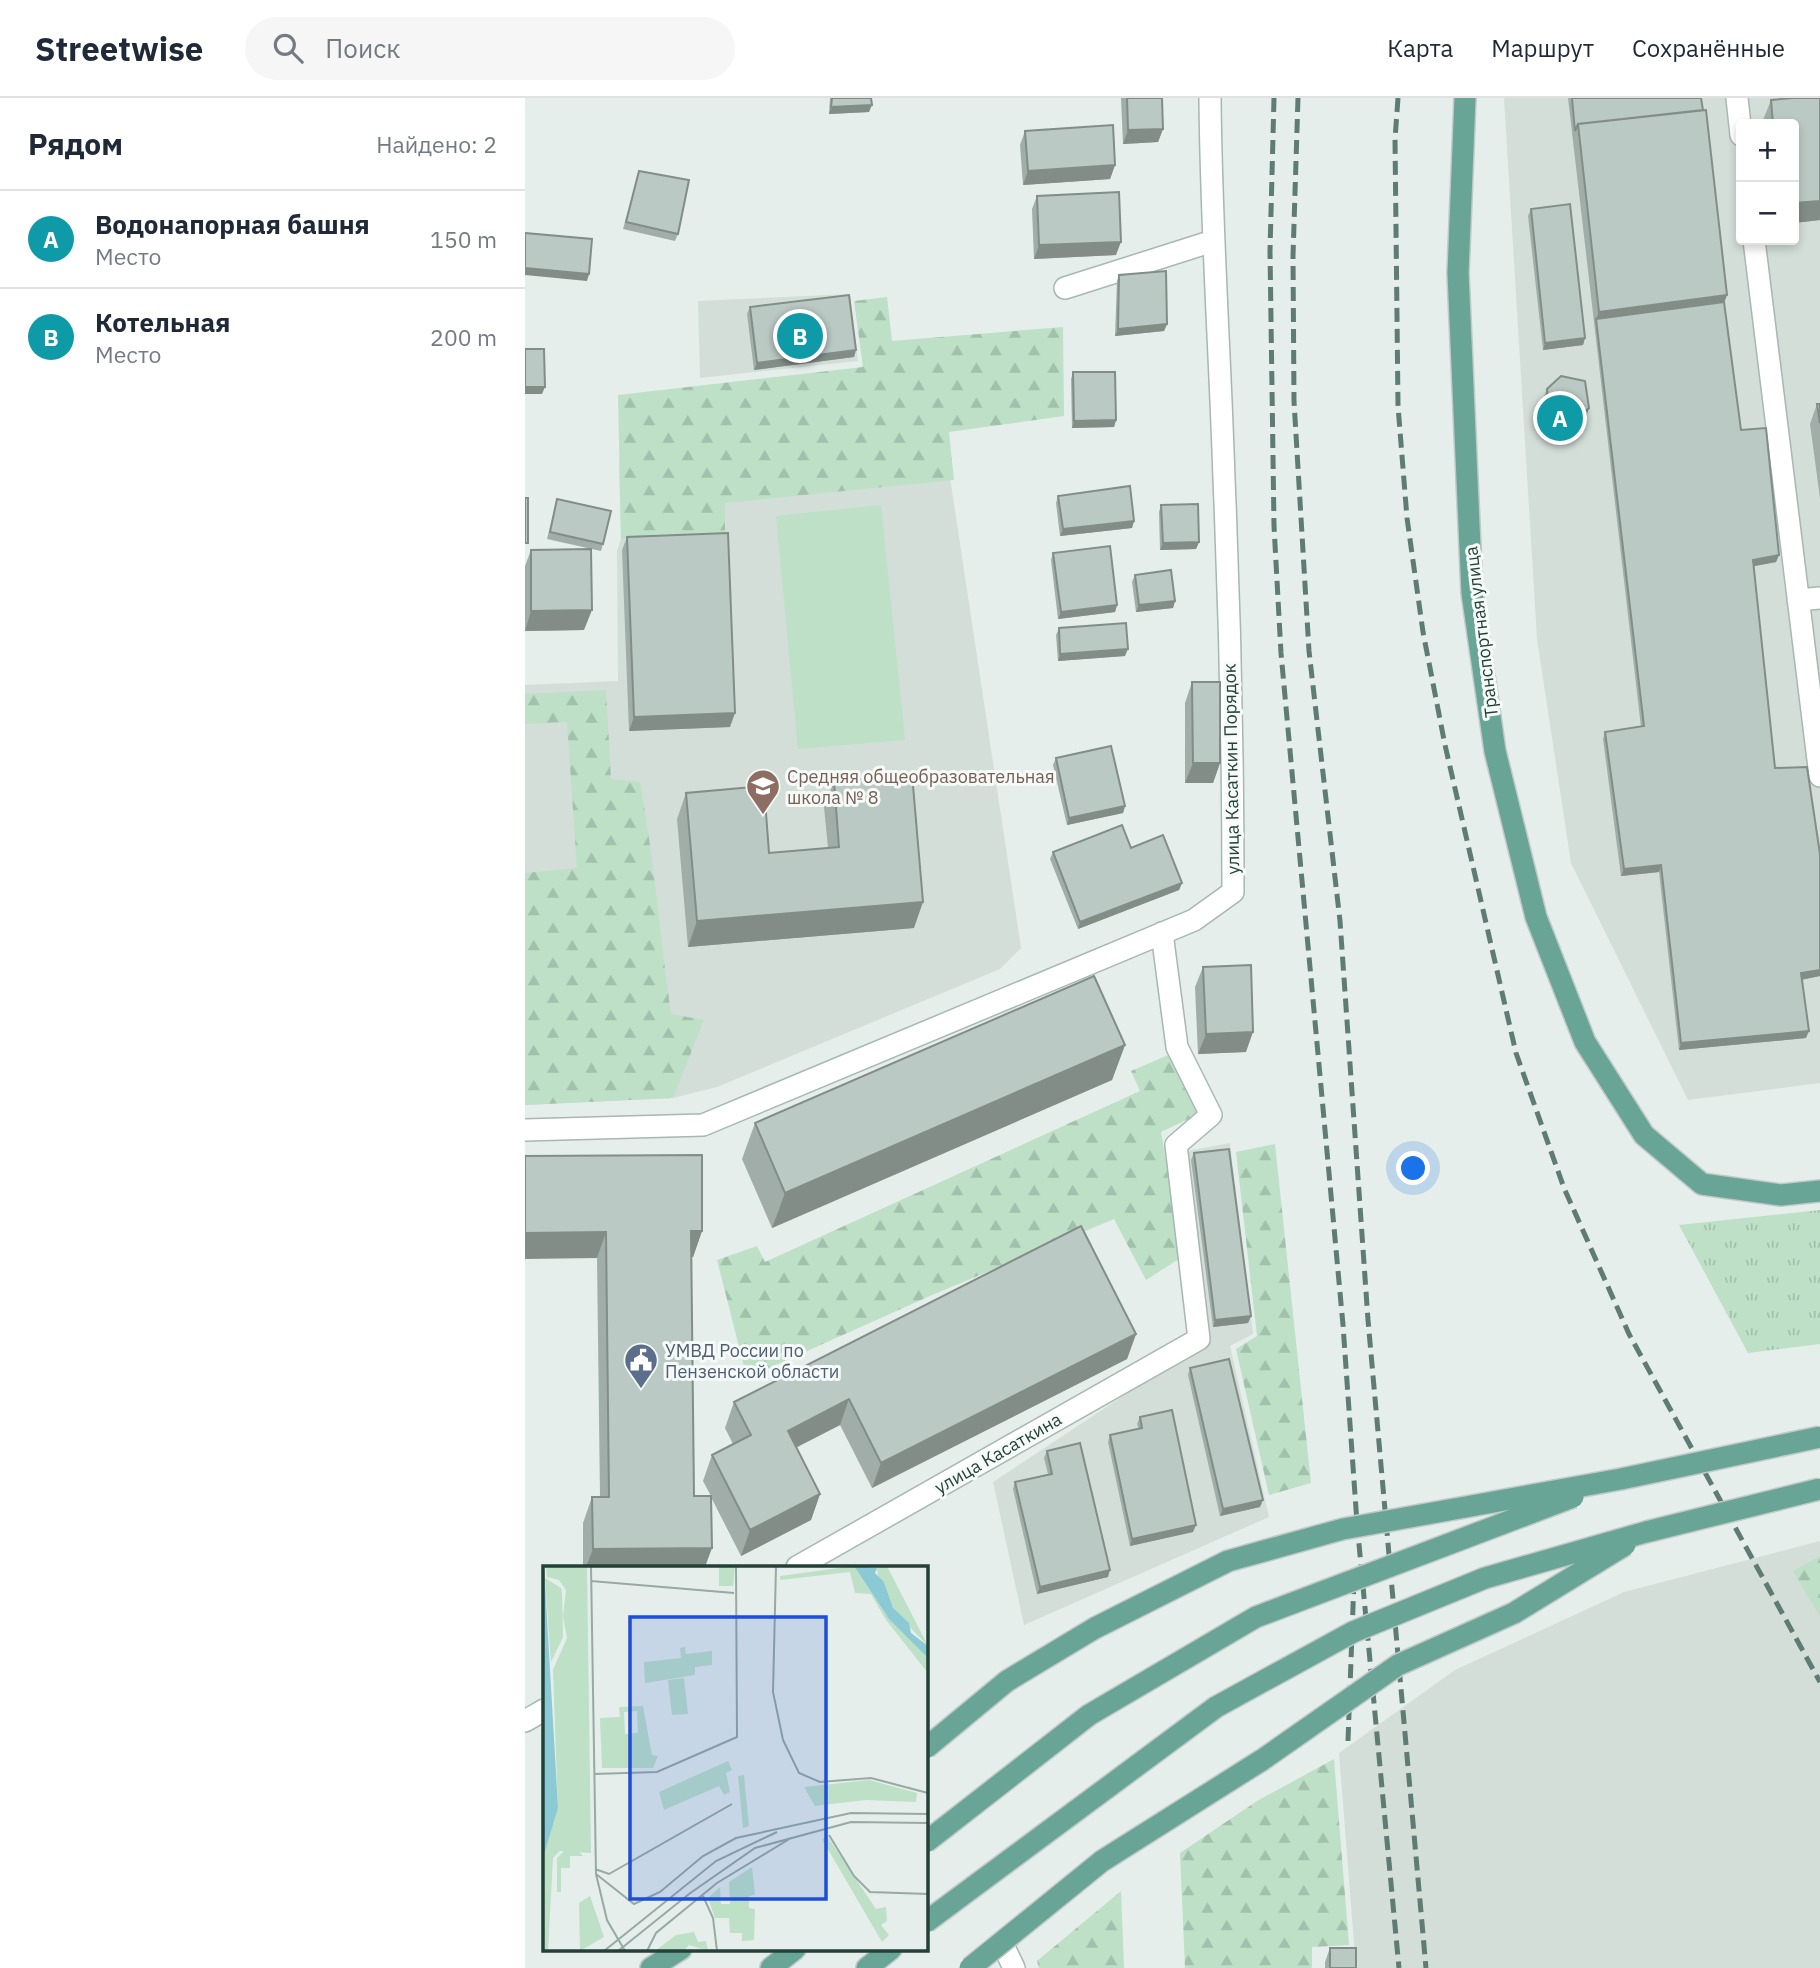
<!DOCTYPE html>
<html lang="ru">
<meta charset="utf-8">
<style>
:root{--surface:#fff;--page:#f6f6f7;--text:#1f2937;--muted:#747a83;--line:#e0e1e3;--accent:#ea580c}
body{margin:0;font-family:"IBM Plex Sans",sans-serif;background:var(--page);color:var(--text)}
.controls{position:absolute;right:21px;top:21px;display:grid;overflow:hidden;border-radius:7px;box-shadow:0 4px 10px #0003}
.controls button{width:63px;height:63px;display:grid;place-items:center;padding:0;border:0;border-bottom:2px solid var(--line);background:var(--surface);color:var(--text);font:35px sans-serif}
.you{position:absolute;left:889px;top:1071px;width:24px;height:24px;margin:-18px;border:5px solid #fff;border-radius:50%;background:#1a73e8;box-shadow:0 0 0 10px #1a73e833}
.badge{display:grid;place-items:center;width:46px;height:46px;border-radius:50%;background:var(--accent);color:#fff;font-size:23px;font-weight:700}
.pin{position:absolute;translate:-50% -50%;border:4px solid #fff;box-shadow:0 2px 7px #0006}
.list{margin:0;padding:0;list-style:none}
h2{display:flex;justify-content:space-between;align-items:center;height:91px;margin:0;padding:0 28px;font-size:30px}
h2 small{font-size:23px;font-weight:400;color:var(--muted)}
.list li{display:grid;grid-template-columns:46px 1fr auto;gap:21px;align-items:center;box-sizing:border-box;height:98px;padding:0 28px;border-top:2px solid var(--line)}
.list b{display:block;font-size:26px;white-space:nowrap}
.list p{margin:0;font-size:23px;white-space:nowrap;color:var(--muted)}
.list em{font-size:23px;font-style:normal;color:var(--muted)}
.icon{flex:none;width:38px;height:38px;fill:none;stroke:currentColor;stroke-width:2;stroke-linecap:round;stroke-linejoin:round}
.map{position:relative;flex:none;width:1295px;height:1870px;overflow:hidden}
header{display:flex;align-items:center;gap:42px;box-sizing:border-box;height:98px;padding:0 35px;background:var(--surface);border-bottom:2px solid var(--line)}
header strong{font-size:33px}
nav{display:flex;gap:38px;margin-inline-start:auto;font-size:24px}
.search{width:490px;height:63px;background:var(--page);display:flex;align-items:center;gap:18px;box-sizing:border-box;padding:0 24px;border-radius:38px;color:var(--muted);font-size:26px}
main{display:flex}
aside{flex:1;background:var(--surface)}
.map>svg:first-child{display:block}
.built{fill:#d3ded9;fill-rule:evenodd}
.grass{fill:url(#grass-tufts)}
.forest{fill:url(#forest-firs)}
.park{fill:#bde0c7}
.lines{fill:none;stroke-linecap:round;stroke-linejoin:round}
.minor-casing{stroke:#a7b7b1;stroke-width:24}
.major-casing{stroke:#c1cac8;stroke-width:24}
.minor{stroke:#fff;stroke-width:21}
.major{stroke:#68a596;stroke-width:21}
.rail{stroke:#5e7c74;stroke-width:5;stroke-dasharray:14 7;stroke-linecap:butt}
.major-bridge-casing{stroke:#c1cac8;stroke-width:24;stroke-linecap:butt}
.major-bridge{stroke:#68a596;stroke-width:21}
.wall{fill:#a0ada8}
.shaded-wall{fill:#828d88}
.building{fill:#bac9c3;stroke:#828d88;stroke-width:2}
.labels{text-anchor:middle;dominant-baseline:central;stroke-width:6;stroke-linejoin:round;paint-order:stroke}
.street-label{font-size:18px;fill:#234139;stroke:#f6faf8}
.education-label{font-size:18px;fill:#785e54;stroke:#f6faf8;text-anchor:start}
.service-label{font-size:18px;fill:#4e5e75;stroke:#f6faf8;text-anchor:start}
.inset-road{fill:none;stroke:#97a9a3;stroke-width:2}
.view{fill:#1d4ed8;fill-opacity:0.15;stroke:#1d4ed8;stroke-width:3.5}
.inset-edge{fill:none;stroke:#234139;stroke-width:3.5}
</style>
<header>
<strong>Streetwise</strong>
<div class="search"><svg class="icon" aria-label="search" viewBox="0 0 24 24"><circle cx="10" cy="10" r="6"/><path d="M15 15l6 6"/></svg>Поиск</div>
<nav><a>Карта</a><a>Маршрут</a><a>Сохранённые</a></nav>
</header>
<main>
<aside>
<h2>Рядом<small>Найдено: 2</small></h2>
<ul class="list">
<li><span class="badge" style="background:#0f9aa8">A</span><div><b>Водонапорная башня</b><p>Место</p></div><em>150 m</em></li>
<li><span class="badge" style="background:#0f9aa8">B</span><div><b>Котельная</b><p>Место</p></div><em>200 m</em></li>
</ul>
</aside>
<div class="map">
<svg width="1295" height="1870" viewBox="0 0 1295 1870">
<defs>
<pattern id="grass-tufts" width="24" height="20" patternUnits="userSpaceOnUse" patternTransform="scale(1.75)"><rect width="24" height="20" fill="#bde0c7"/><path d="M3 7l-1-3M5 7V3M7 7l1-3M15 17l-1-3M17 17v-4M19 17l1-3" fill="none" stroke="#a2c1ac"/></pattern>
<pattern id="forest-firs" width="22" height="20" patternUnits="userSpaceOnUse" patternTransform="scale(1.75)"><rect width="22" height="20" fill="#bde0c7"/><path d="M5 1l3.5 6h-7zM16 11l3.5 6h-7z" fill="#a2c1ac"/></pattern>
</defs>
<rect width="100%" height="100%" fill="#e5eeea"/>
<path class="built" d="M 979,0 L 1295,0 L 1295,985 L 1163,1002 L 1046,765 L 1012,541 ZM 1216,26 L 1269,26 L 1269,142 L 1216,142 Z
M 325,196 L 333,263 L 175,280 L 173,203 Z
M 418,333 L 496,850 L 475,871 L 192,989 L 148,1000 L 0,1007 L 0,587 L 93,583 L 92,453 L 96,441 L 94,365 Z
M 705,1045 L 728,1236 L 705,1248 L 744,1419 L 499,1527 L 468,1384 L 683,1242 L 662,1053 Z
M 1295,1443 L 1295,1870 L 831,1870 L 814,1655 L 930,1572 L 1099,1494 Z"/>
<path class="grass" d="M 1295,1112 L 1295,1246 L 1223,1255 L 1154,1127 Z"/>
<path class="forest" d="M 362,199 L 367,243 L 538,229 L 539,318 L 424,334 L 429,382 L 200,405 L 200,436 L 96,441 L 93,297 L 338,269 L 329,203 Z
M 81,592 L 86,681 L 115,684 C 129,761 135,839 146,916 L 179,922 L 148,1000 L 0,1007 L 0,775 L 52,770 L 42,624 L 0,626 L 0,596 Z
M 648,955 L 676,1015 L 636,1034 L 657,1159 L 621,1182 L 589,1121 L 407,1197 L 222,1280 L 192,1162 L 232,1148 L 240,1164 L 615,993 L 606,973 Z
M 750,1046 L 786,1385 L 744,1397 L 711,1251 L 732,1238 L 711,1054 Z
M 1295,1458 L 1295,1519 L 1268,1473 Z
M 809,1661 L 824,1847 L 787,1849 L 787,1870 L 660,1870 L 655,1755 L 732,1703 Z
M 596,1793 L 599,1870 L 514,1870 L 512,1863 Z"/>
<path class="park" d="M 356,407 L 380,642 L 273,651 L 251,418 Z"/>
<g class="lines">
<g class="minor-casing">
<path id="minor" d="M 1212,0 L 1216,37
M 1229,142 L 1295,678
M 540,190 L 688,143
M 1273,502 L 1295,500
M 0,1032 L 178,1027 L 669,822 L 708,794 C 708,657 705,519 699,381 C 695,254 686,127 685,0
M 272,1469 L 674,1241 L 651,1047 L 686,1017 L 652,949 L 637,835
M 0,1623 L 19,1612
M 479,1849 L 489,1870"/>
</g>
<g class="major-casing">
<path id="major" d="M 940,0 L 933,175 L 947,495 L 970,653 L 1011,819 L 1060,944 L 1119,1037 L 1177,1086 L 1256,1097 L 1295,1093
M 126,1870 L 156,1851
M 246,1870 L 270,1851
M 342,1870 L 366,1851"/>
</g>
<use href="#minor" class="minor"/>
<use href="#major" class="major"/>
<path class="rail" d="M 749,0 L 745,153 L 749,428 L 756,555 L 818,1227 L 832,1425 L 874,1870
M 773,0 L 768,158 L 769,303 L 784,553 L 815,823 L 843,1222 L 901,1870
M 873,0 L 870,41 L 873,308 L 882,420 L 898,534 L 920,647 L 991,955 L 1039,1090 L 1104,1236 L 1295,1584
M 823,1643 L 829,1482"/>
<g class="major-bridge-casing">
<path id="major-bridge" d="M 401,1650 L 482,1583 L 570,1530 L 703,1463 L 818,1431 L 1096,1381 L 1295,1339
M 401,1744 L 564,1617 L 731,1519 L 1048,1399
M 401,1824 L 691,1609 L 828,1534 L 960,1480 L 1121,1434 L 1295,1391
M 445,1870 L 577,1763 L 737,1662 L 873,1567 L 989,1515 L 1100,1447"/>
</g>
<use href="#major-bridge" class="major-bridge"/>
</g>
<path class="wall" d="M 305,0 L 346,0 L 344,14 L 304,16 Z
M 596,0 L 637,0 L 638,31 L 633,44 L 598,46 Z
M 1043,0 L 1176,0 L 1199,204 L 1216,332 L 1254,457 L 1251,464 L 1228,468 L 1250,670 L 1295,756 L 1295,878 L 1277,882 L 1281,940 L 1154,952 L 1134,774 L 1096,778 L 1078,641 L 1080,634 L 1116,629 Z
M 1295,0 L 1295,122 L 1269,125 L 1269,26 L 1239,26 L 1238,22 L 1246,2 Z
M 500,33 L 590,67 L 585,81 L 498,87 L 495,47 Z
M 114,73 L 153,136 L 150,143 L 98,131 Z
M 512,98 L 591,157 L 509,161 L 507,111 Z
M 1006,111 L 1060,240 L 1058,247 L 1018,252 L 1003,118 Z
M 594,177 L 642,226 L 639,233 L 590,238 L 592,183 Z
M 225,209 L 331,252 L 329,259 L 229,272 L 222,216 Z
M 548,274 L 591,322 L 589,329 L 547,330 L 546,281 Z
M 1022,291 L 1064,310 L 1057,330 L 1040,344 L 1017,336 L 1014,311 Z
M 1292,306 L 1295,306 L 1295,400 L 1285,326 Z
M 533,398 L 609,423 L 607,430 L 535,438 L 531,405 Z
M 32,401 L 78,446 L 76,453 L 22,441 Z
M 636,407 L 674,444 L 671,451 L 635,452 L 634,414 Z
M 102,439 L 205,629 L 104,633 L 97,452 Z
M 6,452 L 59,532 L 0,533 L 0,468 Z
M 528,455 L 592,507 L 590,514 L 533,521 L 526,462 Z
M 610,477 L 650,503 L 648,510 L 611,514 L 607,484 Z
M 534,530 L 600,558 L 533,563 L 531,537 Z
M 667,584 L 695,665 L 688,685 L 660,685 L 660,605 Z
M 531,660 L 600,708 L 598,715 L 542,727 L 528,667 Z
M 309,683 L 389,830 L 163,849 L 152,721 L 161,695 L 244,755 L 303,750 L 299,709 Z
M 606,750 L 657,785 L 654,792 L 553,831 L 525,761 L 528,754 Z
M 678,869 L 721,954 L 673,956 L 670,889 Z
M 600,947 L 587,982 L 247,1130 L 217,1061 L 230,1025 Z
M 669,1055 L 726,1218 L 723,1225 L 688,1229 L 666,1062 Z
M 0,1058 L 177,1133 L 168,1159 L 166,1159 L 169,1398 L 186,1398 L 178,1383 L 187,1357 L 208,1346 L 200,1330 L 209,1304 L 611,1236 L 602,1261 L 347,1390 L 315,1327 L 271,1349 L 295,1396 L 286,1422 L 216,1458 L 186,1399 L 180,1469 L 58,1469 L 58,1425 L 67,1399 L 75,1399 L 72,1160 Z
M 665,1270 L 735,1409 L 695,1418 L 663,1277 Z
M 615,1319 L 668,1434 L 605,1448 L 583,1344 L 585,1337 L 614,1331 L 612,1326 Z
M 522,1353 L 583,1479 L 512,1496 L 488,1391 L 490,1384 L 523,1376 L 519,1360 Z
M 805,1850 L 831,1870 L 800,1870 L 800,1864 Z"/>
<path class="shaded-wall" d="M 347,7 L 344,14 L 304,16 L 306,9 Z
M 638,31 L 633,44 L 598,46 L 603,32 Z
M 590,67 L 585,81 L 498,87 L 503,73 Z
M 1295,103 L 1295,122 L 1269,125 L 1269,105 Z
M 596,144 L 591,157 L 509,161 L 514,147 Z
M 0,170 L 64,176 L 62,183 L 0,177 Z
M 1202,197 L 1197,211 L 1071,221 L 1074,214 Z
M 642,226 L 639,233 L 590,238 L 593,231 Z
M 1060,240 L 1058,247 L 1018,252 L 1020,245 Z
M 331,252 L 329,259 L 229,272 L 232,265 Z
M 0,289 L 20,289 L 17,296 L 0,296 Z
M 1064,310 L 1057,330 L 1040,344 L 1047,324 Z
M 591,322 L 589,329 L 547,330 L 549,323 Z
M 609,423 L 607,430 L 535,438 L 538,431 Z
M 674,444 L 671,451 L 635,452 L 638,445 Z
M 1254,457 L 1251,464 L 1225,469 L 1228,462 Z
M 650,503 L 648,510 L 611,514 L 614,507 Z
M 592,507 L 590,514 L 533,521 L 536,514 Z
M 67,512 L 59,532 L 0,533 L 6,513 Z
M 603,551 L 600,558 L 533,563 L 535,556 Z
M 210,615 L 205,629 L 104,633 L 109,619 Z
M 668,665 L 695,665 L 688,685 L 660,685 Z
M 600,708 L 598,715 L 542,727 L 544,720 Z
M 1136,767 L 1134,774 L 1096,778 L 1099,771 Z
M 657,785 L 654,792 L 553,831 L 555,824 Z
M 398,804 L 389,830 L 163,849 L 172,823 Z
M 1295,872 L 1295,878 L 1274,882 L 1276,875 Z
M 1284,933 L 1281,940 L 1154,952 L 1156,945 Z
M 728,934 L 721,954 L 673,956 L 681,936 Z
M 600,947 L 587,982 L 247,1130 L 260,1095 Z
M 166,1133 L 177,1133 L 168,1159 L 157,1159 Z
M 81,1134 L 72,1160 L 0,1161 L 0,1135 Z
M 726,1218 L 723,1225 L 688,1229 L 690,1222 Z
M 611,1236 L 602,1261 L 347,1390 L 356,1365 Z
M 324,1301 L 315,1327 L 253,1359 L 263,1333 Z
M 295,1396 L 286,1422 L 216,1458 L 225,1432 Z
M 738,1402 L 735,1409 L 695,1418 L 698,1411 Z
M 671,1427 L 668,1434 L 605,1448 L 607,1441 Z
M 187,1450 L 180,1469 L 61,1469 L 68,1451 Z
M 585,1472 L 583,1479 L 512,1496 L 515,1489 Z"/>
<path class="building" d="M 307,0 L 346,0 L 347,7 L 306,9 Z
M 602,0 L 637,0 L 638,31 L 603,32 Z
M 1047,0 L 1176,0 L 1178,12 L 1053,26 L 1050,33 Z
M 1268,0 L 1295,0 L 1295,103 L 1269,105 L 1269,26 L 1248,26 L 1246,2 Z
M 1181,12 L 1202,197 L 1074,214 L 1053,26 Z
M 588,27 L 590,67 L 503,73 L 500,33 Z
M 114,73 L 164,82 L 153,136 L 101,124 Z
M 594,94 L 596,144 L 514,147 L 512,98 Z
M 1045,106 L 1060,240 L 1020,245 L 1006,111 Z
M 0,135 L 67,141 L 64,176 L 0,170 Z
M 641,173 L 642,226 L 593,231 L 594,177 Z
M 324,197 L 331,252 L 232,265 L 225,209 Z
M 1199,204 L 1216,332 L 1241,330 L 1254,457 L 1228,462 L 1250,670 L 1282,669 L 1295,756 L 1295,872 L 1276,875 L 1284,933 L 1156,945 L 1136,767 L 1099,771 L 1080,634 L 1119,628 L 1071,221 Z
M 0,251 L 19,251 L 20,289 L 0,289 Z
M 548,274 L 590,274 L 591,322 L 549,323 Z
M 1036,278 L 1060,283 L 1064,310 L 1047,324 L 1024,316 L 1022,291 Z
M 1292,306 L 1295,306 L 1295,325 Z
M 605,388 L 609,423 L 538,431 L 533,398 Z
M 0,400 L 3,400 L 3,445 L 0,445 Z
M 32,401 L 86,413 L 78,446 L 25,434 Z
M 673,406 L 674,444 L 638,445 L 636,407 Z
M 203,435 L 210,615 L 109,619 L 102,439 Z
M 585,448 L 592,507 L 536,514 L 528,455 Z
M 66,451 L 67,512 L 6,513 L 6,452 Z
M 646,472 L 650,503 L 614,507 L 610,477 Z
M 601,525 L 603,551 L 535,556 L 534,530 Z
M 667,584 L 695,584 L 695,665 L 668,665 Z
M 586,648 L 600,708 L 544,720 L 531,660 Z
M 387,676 L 398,804 L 172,823 L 161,695 L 239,688 L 244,755 L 314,749 L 309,683 Z
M 597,727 L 606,750 L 638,737 L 657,785 L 555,824 L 528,754 Z
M 726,867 L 728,934 L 681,936 L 678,869 Z
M 569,878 L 600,947 L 260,1095 L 230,1025 Z
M 704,1051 L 726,1218 L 690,1222 L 669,1055 Z
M 177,1057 L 177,1133 L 166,1133 L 169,1398 L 186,1398 L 187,1450 L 68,1451 L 67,1399 L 84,1399 L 81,1134 L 0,1135 L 0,1058 Z
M 556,1128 L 611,1236 L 356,1365 L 324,1301 L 263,1333 L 295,1396 L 225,1432 L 187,1357 L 226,1337 L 209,1304 Z
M 704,1261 L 738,1402 L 698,1411 L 665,1270 Z
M 647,1312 L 671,1427 L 607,1441 L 585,1337 L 617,1330 L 615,1319 Z
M 555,1345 L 585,1472 L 515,1489 L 490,1384 L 527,1376 L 522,1353 Z
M 805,1850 L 831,1850 L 831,1870 L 805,1870 Z"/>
<defs>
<g id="school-pin" transform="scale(1.75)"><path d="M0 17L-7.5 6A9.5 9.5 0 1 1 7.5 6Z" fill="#8d6e63" stroke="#f6faf8"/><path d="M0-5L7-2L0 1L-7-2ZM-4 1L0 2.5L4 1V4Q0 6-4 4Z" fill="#fff"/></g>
<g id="civic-pin" transform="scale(1.75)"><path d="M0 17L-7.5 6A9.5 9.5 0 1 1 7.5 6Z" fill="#5c6f8a" stroke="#f6faf8"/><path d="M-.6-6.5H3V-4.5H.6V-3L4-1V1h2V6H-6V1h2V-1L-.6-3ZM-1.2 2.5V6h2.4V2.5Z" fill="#fff"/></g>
</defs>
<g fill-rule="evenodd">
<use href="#school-pin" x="238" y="688"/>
<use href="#civic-pin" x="116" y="1262"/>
</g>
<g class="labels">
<g class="street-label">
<text transform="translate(956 534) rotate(-97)">Транспортная улица</text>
<text transform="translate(706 671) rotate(-91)">улица Касаткин Порядок</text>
<text transform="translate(473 1355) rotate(-30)">улица Касаткина</text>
</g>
<g class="education-label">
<text x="262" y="678">Средняя общеобразовательная<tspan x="262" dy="21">школа № 8</tspan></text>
</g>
<g class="service-label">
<text x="140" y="1252">УМВД России по<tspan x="140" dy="21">Пензенской области</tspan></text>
</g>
</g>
<g transform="translate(18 1468)">
<rect width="385" height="385" fill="#e5eeea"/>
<path d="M 326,214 L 374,227 L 373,236 L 323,234 L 272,240 L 261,221 Z" fill="#bde0c7"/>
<path d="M 176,0 L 192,0 L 190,20 L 176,20 ZM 311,0 L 342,47 L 385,92 L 385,107 L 343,54 L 328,28 L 312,27 L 307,6 L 237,14 L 237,10 ZM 329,0 L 344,0 L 385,80 L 351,45 L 341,16 L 336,16 L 334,2 ZM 142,81 L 143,88 L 169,85 L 169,99 L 152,101 L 152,109 L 102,117 L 101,96 L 138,92 L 137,82 ZM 100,140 L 109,189 L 115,190 L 110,202 L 59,202 L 57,152 L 77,151 L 76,141 ZM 94,145 L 95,167 L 82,168 L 81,146 ZM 185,195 L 189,204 L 183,207 L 187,226 L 181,229 L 176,220 L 121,244 L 116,226 ZM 201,209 L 206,260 L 200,262 L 195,210 ZM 15,242 L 29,246 L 28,273 L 10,292 L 5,385 L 0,385 L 0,292 ZM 284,270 L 333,343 L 343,341 L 344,355 L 338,359 L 346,369 L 339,376 L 279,273 ZM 29,277 L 40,290 L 27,290 L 27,302 L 18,302 L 18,326 L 14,326 L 14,292 ZM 209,301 L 212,329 L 206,330 L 206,342 L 212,343 L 211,374 L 199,375 L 199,367 L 187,367 L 186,352 L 172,352 L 165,332 L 177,321 L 178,338 L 187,338 L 186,316 ZM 47,330 L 61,371 L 37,385 L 36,337 ZM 151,366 L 155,376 L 163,375 L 165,385 L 146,379 L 141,385 L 112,385 L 133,369 Z" fill="#bde0c7" fill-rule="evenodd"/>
<path d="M 2,12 L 18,22 L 19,28 L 20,71 L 8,96 Z" fill="#bde0c7"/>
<path d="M 3,0 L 44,0 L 48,287 L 2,284 L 15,244 L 10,104 L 24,72 L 20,50 L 23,24 L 16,14 L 4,11 ZM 141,112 L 145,148 L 129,149 L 125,114 Z" fill="#bde0c7"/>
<path d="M 1,0 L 15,242 L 0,292 L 0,0 ZM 311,0 L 334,2 L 332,7 L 341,16 L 350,42 L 366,57 L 368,67 L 385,80 L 385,92 L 346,53 Z" fill="#8bc9d5"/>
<path class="inset-road" d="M 48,0 L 53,308 L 64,354 L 82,385M 233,0 L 230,126 L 240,174 L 256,207 L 277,216 L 328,212 L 385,227M 48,15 L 191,27M 51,208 L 114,206 L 194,171 L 193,0M 286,269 L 311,310 L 327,326 L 385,328M 52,303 L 66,308 L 189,238M 53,308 L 91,338 L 117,326 L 160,290 L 193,272 L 308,247 L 385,248M 160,330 L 170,352 L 174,385M 61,385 L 173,295 L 234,266M 75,385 L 146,328 L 212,282 L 308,256 L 385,257M 104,385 L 113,367 L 174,317 L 248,272"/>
<path class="view" d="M 87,51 L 283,51 L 283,333 L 87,333 Z"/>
<rect width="385" height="385" class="inset-edge"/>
</g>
</svg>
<div class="controls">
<button>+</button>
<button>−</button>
</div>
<div class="you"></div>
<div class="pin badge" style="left:1035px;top:320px;background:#0f9aa8">A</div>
<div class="pin badge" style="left:275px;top:238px;background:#0f9aa8">B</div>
</div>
</main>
